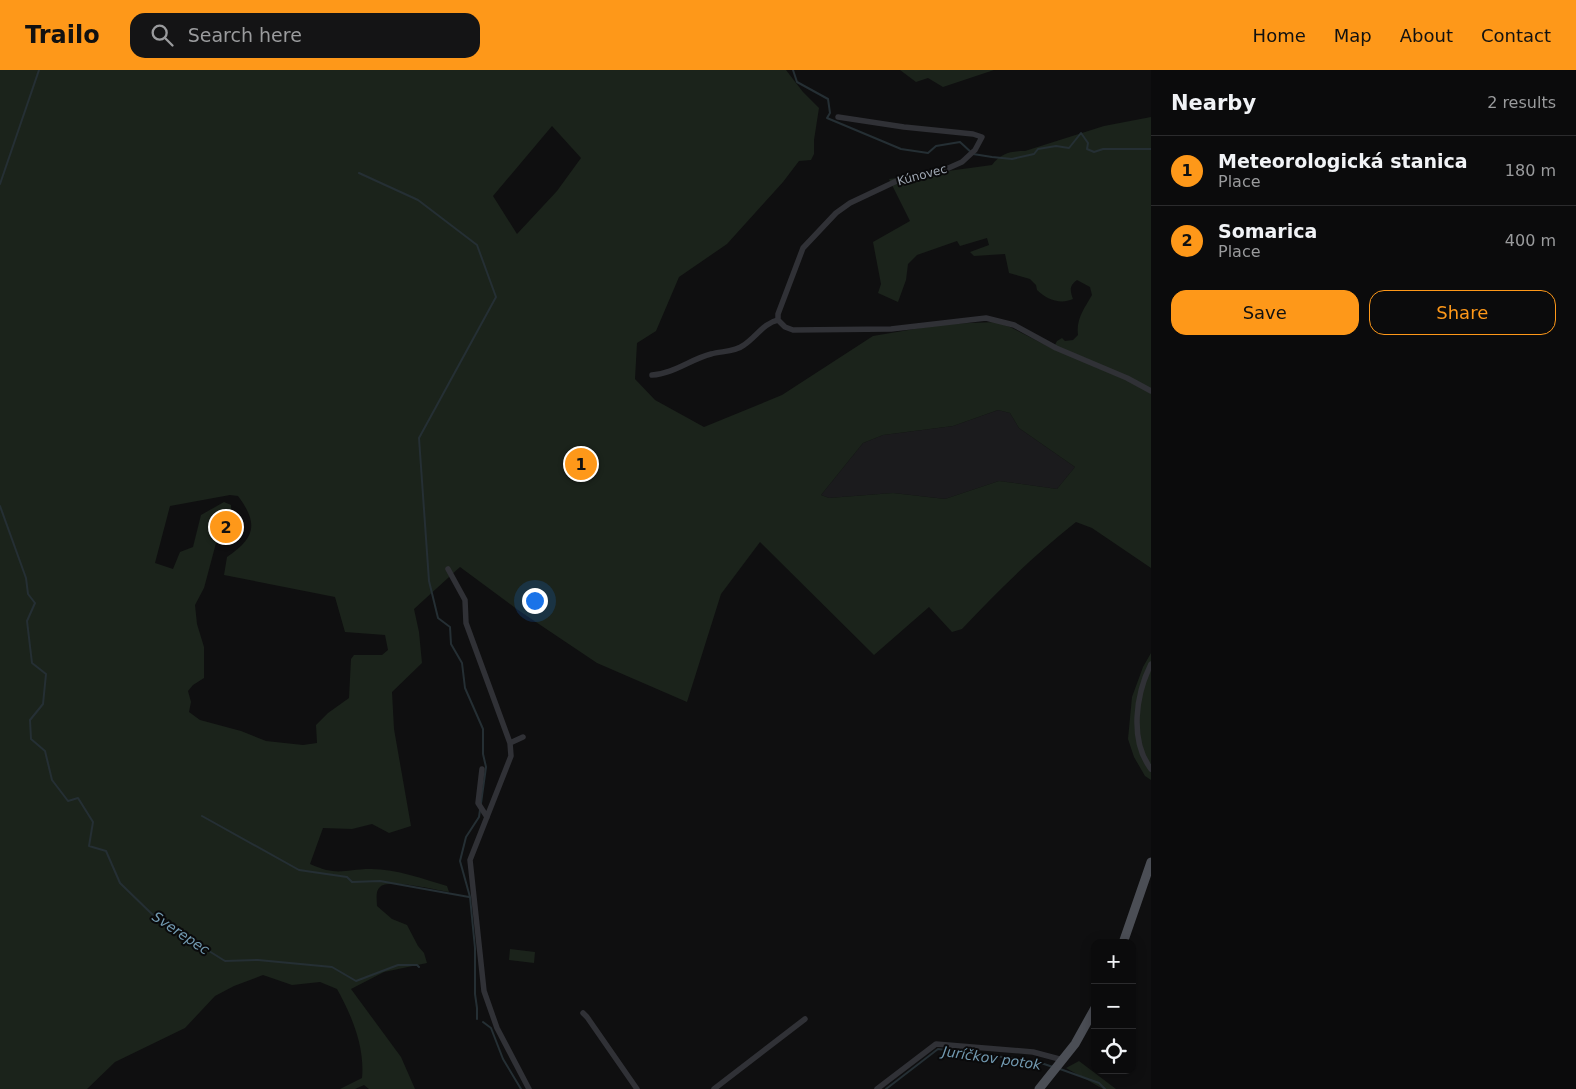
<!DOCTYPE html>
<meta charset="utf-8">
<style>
:root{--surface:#0b0b0c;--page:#141415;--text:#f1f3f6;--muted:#9a9b9d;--line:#2b2b2d;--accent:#fe9819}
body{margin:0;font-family:"DejaVu Sans",sans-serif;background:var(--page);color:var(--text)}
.controls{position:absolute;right:15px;bottom:15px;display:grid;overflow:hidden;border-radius:10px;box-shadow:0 2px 12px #0003}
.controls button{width:45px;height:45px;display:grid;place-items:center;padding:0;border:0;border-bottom:1px solid var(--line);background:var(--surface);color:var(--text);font:25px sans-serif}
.you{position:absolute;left:534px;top:530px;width:18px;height:18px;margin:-12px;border:4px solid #fff;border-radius:50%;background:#1a73e8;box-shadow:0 0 0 8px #1a73e833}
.badge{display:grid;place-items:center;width:32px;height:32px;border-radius:50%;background:var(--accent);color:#111;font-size:16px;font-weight:700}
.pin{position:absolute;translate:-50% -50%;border:2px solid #fff;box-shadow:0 1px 5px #0006}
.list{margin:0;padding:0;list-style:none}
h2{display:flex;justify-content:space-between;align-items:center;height:65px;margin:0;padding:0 20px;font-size:21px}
h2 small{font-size:16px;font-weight:400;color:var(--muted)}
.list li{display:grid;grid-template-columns:32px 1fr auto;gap:15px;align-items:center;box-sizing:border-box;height:70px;padding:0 20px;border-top:1px solid var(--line)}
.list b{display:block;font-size:19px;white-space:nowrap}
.list p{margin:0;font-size:16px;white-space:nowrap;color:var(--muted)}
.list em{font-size:16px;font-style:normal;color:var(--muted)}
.actions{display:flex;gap:10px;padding:15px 20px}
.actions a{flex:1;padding:11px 0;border:1px solid var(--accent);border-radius:15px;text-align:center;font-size:18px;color:var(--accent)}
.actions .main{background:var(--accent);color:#111}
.icon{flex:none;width:28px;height:28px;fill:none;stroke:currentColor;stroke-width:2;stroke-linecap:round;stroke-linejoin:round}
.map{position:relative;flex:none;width:1151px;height:1019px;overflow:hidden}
header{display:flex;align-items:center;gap:30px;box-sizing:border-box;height:70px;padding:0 25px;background:var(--accent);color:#111}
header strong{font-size:24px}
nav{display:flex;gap:28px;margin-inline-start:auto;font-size:18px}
.search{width:350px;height:45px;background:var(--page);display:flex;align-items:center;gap:12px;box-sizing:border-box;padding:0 18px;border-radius:15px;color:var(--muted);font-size:19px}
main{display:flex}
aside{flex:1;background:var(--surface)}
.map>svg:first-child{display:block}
.built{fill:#1b1b1d}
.green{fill:#1b231b;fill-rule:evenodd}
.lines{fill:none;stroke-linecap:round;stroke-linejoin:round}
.stream{stroke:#252f34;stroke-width:2}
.street{stroke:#303136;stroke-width:5.5}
.primary{stroke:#4b4e55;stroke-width:9}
.labels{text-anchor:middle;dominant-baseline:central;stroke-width:4;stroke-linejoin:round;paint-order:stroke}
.street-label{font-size:12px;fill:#9fa7b2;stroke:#0a0a0b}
.water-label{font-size:14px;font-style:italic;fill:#729ab1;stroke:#0a0a0b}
</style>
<header>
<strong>Trailo</strong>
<div class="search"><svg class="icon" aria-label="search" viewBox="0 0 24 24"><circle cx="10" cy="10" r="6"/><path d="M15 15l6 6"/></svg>Search here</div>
<nav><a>Home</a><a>Map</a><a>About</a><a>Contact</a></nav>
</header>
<main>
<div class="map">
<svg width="1151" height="1019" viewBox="0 0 1151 1019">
<rect width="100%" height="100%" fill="#0f0f10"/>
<path class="built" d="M 998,340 L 1010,343 L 1019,358 L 1075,397 L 1057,419 L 999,411 L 945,429 L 893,423 L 829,428 L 821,425 L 863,373 L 883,365 L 953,356 Z"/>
<path class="green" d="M 0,0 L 786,0 L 803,22 L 819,38 L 814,70 L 814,84 L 811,90 L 799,91 L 783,112 L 727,174 L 679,207 L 656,261 L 637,273 L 635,309 L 655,330 L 704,357 L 782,325 L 873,266 L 944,254 L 996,252 L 1010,257 L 1053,279 L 1057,271 L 1062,268 L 1065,271 L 1073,270 L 1078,265 C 1076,249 1084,239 1092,225 L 1090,217 L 1077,210 C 1069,216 1070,220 1073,229 C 1060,235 1046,229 1037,220 L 1036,215 L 1030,209 L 1009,203 L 1005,184 L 974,186 L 970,182 L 989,175 L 987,168 L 960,176 L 957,171 L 917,185 L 908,194 L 906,210 L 898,232 L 878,223 L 881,214 L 873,172 L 910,151 L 889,109 L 992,95 C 1001,83 1011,81 1025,81 L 1104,56 L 1151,47 L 1151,498 L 1092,458 L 1076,452 C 1034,485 998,521 962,559 L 952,562 L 929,537 L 874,585 L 760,472 L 721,524 L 687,632 L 597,593 L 518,540 L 460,497 L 414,539 L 419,562 L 422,593 L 392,622 L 394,659 L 411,756 L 389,763 L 372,754 L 352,759 L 323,758 L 310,794 C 339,807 343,799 371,799 C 397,799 423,809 447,816 L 449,822 C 437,820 387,808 380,817 C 375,821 377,830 377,836 L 392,849 L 407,855 L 418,876 L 424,883 L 427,893 L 384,902 L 351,919 L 401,987 L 415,1019 L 369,1019 L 364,1015 L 355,1019 L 340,1019 L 362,1008 C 365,977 352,946 337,919 L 320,912 L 292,915 L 263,905 L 234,916 L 215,926 L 185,958 L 115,992 L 87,1019 L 0,1019 ZM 552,56 L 581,88 L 557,121 L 517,164 L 493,126 ZM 998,340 L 1010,343 L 1019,358 L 1075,397 L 1057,419 L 999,411 L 945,429 L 893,423 L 829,428 L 821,425 L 863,373 L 883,365 L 953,356 ZM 230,425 L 238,426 C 259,454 255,468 227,487 L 224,505 L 335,527 L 345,562 L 385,565 L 388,580 L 382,585 L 354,585 L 351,589 L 349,628 L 328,643 L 316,655 L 317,673 L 303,675 L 266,671 L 241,661 L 200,650 L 189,642 L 191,632 L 188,621 L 193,615 L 204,608 L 204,577 L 197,554 L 195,535 L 204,518 L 216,473 L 231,442 L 231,435 L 224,432 L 201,445 L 193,477 L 180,482 L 173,499 L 155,493 L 170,436 Z
M 900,0 L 994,0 L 943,17 L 928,8 L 916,12 Z
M 1151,583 L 1151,710 L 1145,706 L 1134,687 L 1128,669 L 1132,627 L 1143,597 Z
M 510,879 L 535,882 L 534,893 L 509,890 Z
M 1079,991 L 1116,1019 L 1103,1019 L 1066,998 Z"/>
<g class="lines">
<path class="stream" d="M 793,0 L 797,12 L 828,29 L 830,43 L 827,48 L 901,79 L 928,83 L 936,76 L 960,72 L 973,84 L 992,87 L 1012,89 L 1034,84 L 1038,79 L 1056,76 L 1069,78 L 1081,63 L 1088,73 L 1087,79 L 1094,82 L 1103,79 L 1151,79
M 359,103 L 418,130 L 477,175 L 496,227 L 419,368 L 429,511 L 438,548 L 450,557 L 451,574 L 462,593 L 465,618 L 483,659 L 483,684 L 486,697 L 481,733
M 0,114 L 39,0
M 0,436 L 26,508 L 28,524 L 35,533 L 27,551 L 32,593 L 46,604 L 43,634 L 30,650 L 31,669 L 45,681 L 52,710 L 68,731 L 78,728 L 93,752 L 89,776 L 106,781 L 120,813 L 156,848 L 225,891 L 258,890 L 332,897 L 356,911 L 398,895 L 417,895 L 419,897
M 202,746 L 299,800 L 347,807 L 352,812 L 380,811 L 469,827
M 477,949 L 477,938 L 475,924 L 475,878 L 470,827 L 460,791 L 466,767 L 479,747 L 480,740
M 483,952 L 491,958 L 503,989 L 521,1019
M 1060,999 L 1099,1013 L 1105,1019
M 886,1019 L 938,979 L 1035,991 L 1053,997"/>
<path class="street" d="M 838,47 L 904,57 L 973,64 L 982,67 L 975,80 L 962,92 L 944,100 L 903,108 L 850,133 L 836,143 L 803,178 L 778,244 L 778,250 L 785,257 L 793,260 L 891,259 L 986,248 L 1014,255 L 1056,278 L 1127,308 L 1151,321
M 652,305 C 673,304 691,289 711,284 C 722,281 735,282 744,275 C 756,267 764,253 778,250
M 448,499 L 465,530 L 466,553 L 510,673 L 511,686 L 470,790 L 484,921 L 497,958 L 529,1019
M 1151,594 C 1136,624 1129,670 1151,699
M 510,673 L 523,667
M 482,699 L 478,733 L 487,747
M 583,943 L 587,947 L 637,1019
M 714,1019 L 805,949
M 877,1019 L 936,974 L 1033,982 L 1063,990"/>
<path class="primary" d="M 1123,873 L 1151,792
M 1039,1019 L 1075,974 L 1095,938"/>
</g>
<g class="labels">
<g class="street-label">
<text transform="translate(922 105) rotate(-15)">Kúnovec</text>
</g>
<g class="water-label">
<text transform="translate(181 863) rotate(34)">Sverepec</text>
<text transform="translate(992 988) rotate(8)">Juríčkov potok</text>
</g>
</g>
</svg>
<div class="controls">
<button>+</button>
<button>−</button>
<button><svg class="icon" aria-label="locate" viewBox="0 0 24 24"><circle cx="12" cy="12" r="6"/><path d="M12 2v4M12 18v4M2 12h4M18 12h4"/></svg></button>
</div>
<div class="you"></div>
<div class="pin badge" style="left:581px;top:394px">1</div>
<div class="pin badge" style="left:226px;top:457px">2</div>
</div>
<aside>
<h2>Nearby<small>2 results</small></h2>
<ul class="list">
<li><span class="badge">1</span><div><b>Meteorologická stanica</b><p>Place</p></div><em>180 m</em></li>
<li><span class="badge">2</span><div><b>Somarica</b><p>Place</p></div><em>400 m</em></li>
</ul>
<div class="actions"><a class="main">Save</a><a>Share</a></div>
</aside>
</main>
